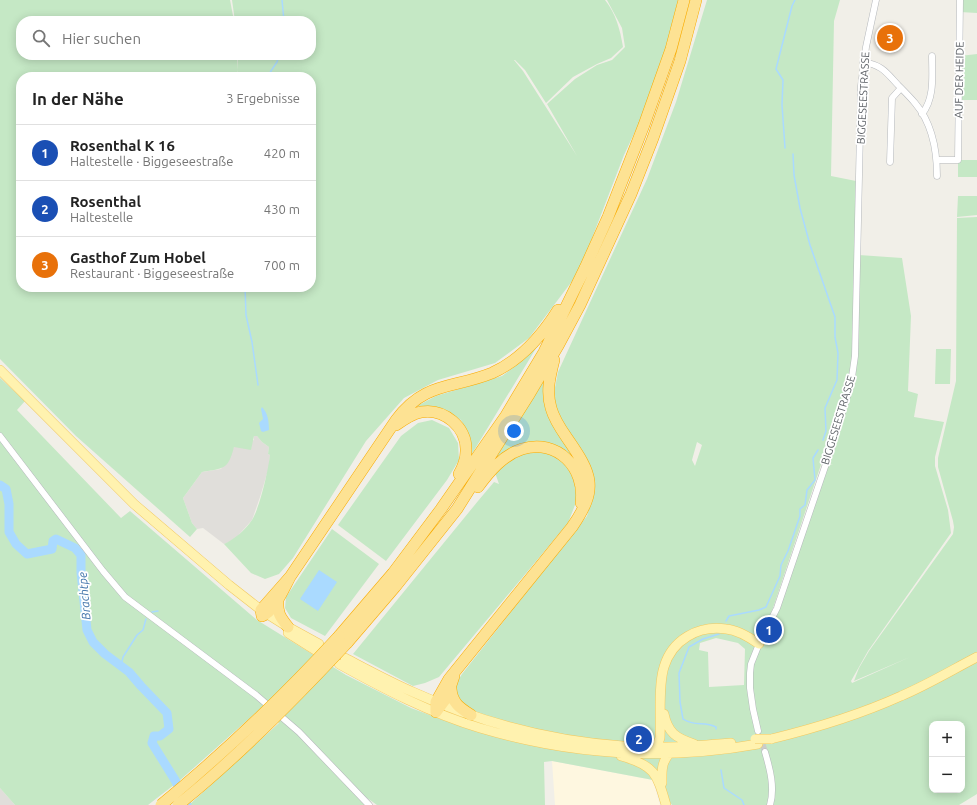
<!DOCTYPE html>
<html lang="de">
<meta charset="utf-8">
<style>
:root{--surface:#fff;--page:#f6f6f6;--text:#222;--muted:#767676;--line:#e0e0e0;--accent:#ea4335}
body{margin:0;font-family:Ubuntu,sans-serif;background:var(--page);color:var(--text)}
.controls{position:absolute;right:12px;bottom:12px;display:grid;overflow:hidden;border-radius:8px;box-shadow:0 2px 10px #0003}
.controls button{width:36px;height:36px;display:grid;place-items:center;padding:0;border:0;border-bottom:1px solid var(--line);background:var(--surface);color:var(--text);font:20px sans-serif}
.you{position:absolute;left:514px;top:431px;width:14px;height:14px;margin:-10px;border:3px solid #fff;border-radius:50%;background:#1a73e8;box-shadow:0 0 0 6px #1a73e833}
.badge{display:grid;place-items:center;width:26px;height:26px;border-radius:50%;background:var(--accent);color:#fff;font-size:13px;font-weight:700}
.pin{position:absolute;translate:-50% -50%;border:2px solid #fff;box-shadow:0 1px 4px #0006}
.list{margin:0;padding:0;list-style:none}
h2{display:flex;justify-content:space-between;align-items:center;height:52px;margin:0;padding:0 16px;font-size:17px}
h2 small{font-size:13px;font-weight:400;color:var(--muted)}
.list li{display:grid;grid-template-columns:26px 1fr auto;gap:12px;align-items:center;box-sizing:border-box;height:56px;padding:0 16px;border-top:1px solid var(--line)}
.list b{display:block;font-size:15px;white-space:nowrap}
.list p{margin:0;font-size:13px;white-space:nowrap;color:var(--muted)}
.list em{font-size:13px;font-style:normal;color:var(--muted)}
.icon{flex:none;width:22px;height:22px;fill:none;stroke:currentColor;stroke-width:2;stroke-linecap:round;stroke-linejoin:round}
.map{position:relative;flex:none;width:977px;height:805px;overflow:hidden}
.search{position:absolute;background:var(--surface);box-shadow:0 2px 10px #0003;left:16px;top:16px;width:300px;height:44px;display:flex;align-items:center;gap:10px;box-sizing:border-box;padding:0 14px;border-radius:16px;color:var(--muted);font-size:15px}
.panel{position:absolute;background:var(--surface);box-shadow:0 2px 10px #0003;left:16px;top:72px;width:300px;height:220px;border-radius:16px}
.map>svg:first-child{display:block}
.commercial{fill:#fef7e0}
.industrial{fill:#e0deda}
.green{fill:#c5e8c5;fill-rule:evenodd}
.water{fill:#aadaff}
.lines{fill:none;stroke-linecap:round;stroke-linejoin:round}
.stream{stroke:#aadaff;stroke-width:1.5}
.river{stroke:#aadaff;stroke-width:9}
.street-tunnel{stroke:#ccccc8;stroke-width:6;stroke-dasharray:6 3;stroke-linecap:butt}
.street-casing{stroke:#b5b8bc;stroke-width:7}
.primary-casing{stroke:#f2c960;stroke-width:10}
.highway-casing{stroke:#f9ab00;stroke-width:12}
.street{stroke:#fff;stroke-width:6}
.primary{stroke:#fff2af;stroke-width:9}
.highway{stroke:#fde293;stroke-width:11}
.primary-bridge-casing{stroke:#f2c960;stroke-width:10;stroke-linecap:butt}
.highway-bridge-casing{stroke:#f9ab00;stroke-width:12;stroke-linecap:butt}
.primary-bridge{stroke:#fff2af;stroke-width:9}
.highway-bridge{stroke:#fde293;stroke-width:11}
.labels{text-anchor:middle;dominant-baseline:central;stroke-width:3.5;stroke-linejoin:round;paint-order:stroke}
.street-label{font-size:11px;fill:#5f6368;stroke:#fff}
.water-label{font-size:12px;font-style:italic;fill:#4174aa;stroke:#fff}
</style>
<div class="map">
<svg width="977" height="805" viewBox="0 0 977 805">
<rect width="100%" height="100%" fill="#f1efe8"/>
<path class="commercial" d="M 552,761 L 653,780 L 660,805 L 555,805 Z"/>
<path class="industrial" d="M 254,435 L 257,436 L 262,442 L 269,447 L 268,454 L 270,455 L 269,467 L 260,497 L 252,520 L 234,540 L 224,544 L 203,528 L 197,529 L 192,523 L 183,498 L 202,472 L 221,469 L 234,447 L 254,440 Z
M 0,788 L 15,805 L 0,805 Z"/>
<path class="green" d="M 0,0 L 230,0 L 234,21 L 21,21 L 21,55 L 237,55 L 238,70 L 236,77 L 21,77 L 21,287 L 311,287 L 311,77 L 237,77 L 238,70 L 238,55 L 311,55 L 311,21 L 235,21 L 232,0 L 605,0 C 616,14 620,29 623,47 L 611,58 L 597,64 L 573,77 L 546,103 L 525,70 L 515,60 L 514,60 L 523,71 L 577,156 L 547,104 L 575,79 L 597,65 L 612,60 L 625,47 L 622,28 L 607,0 L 678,0 L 667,45 L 640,121 L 624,155 L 579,272 L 529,338 L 495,363 L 438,380 L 404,398 L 366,441 L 293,558 L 279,574 L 265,579 L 251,573 L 224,544 C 235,539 245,530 252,520 C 260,507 268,471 270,455 L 268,454 L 269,447 L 262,442 L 257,436 L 254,436 L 251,450 L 234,447 C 228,470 224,468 202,472 L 183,498 L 192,523 L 197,529 L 190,537 L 76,436 L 0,359 Z
M 707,0 L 840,0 L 834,21 L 831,176 L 856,181 L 853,356 L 848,384 L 771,614 L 756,638 L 759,642 L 780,608 L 828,464 L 833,465 L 828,463 L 845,412 L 853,385 L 859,255 L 902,258 L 911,316 L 908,391 L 918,394 L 914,417 L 944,422 L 935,457 L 935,466 L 948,510 L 951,533 L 868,651 L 851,681 L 852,683 L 910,657 L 854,681 L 859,668 L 869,651 L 953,534 L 954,527 L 953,521 L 938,467 L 938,458 L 956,381 L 957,218 L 977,217 L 977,794 L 959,805 L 672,805 L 653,780 L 552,761 L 544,762 L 545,805 L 377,805 L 353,788 L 365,805 L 189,805 L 279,723 L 260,709 L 179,781 L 148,805 L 15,805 L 0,788 L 0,378 L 25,401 L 17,410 L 121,518 L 130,511 L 257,620 L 346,675 L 411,708 L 443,720 L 459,704 L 454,687 L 462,674 L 587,516 L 592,499 L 557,415 L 554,393 L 558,372 L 647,179 L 676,102 ZM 697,442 L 702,445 L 695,466 L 692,460 ZM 716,638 L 738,643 L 745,649 L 744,685 L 709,687 L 708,652 L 699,650 L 700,643 ZM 932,724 L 962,724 L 962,790 L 932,790 Z
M 960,0 L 977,0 L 977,13 L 960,12 Z
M 977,54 L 977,100 L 958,100 L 960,56 Z
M 958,160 L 977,160 L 977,177 L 958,177 Z
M 958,196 L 977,196 L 977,215 L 957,217 Z
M 538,345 L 470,457 L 471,441 L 461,420 L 440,408 L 417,406 L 436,396 L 502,376 L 523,360 Z
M 936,349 L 951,349 L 950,384 L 935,384 Z
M 548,373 L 544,398 L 577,461 L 583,478 L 575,505 L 568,523 L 439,677 L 425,683 L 413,686 L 353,654 L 478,501 L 494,482 L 499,484 L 492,464 Z
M 432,420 L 449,428 L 458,443 L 459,460 L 447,480 L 386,561 L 338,525 L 401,436 L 418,423 Z
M 332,529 L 379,564 L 325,636 L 291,618 L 285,608 L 286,597 Z"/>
<path class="water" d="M 262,407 C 268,413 269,422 269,430 L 263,432 L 261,431 L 259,423 L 263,419 L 261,409 Z
M 319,570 L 337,582 L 318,611 L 300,599 Z"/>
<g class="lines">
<path class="stream" d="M 282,0 L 284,21
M 267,77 L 277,62 L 279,55
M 785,148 L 782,105 L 783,80 L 776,69 L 792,6 L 795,0
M 793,154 L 794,175 L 800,208 L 810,245 L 835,317 L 835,337 L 838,353 L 837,380 L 825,408 L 826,431 L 823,440
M 245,287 L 246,315 L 252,342 L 258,385
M 152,612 L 158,611
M 726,621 L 729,616 L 759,610 L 766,607 L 780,576 L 781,565 L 788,551 L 800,516 L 800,509 L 805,505 L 807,490 L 815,480 L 813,458 L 818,450
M 121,666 L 123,657 L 137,635 L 143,630 L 146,619
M 716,729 L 716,727 C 704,721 695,727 683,719 L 680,702 L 679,673 L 689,647 L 703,639 L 719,634
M 721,770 L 724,788 L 742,800 L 744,805"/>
<path class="river" d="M 0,485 L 6,489 L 9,504 L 9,532 L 16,544 L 27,554 L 52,549 L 53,541 L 56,539 L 75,548 L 81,555 L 81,572 L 87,630 L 93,642 L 105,654 L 129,672 L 141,686 L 167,713 L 169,729 L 160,736 L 154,736 L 152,743 L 175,780 L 187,805"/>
<path class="street-tunnel" d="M 760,736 L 765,752"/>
<g class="street-casing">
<path id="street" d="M 863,62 C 882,65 886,72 898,85 C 904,91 910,97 915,103 C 932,123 937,151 937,176
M 922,114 C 935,98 932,75 932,56
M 937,160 L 958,160 L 960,0
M 890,162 L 892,98 L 901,88
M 0,436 L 103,571 L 125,597 L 256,695 L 299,732 L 369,805
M 758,731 L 753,709 L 750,688 L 750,673 L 751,664 L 759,644 L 777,608 L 830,452 L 851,384 L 855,356 L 861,86 L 866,47 L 876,0
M 765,752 C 770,769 775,788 770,805"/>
</g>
<g class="primary-casing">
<path id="primary" d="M 0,370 L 134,504 L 229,585 L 261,610 L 288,627 L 319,644
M 288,633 L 315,650
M 345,658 C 368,670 390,682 413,692 C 479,722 550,741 623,746 C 659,749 695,746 731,743
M 339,664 C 384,689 430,713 480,728 C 571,755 664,761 758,744
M 664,714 C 668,733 676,738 694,744
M 771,739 C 816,728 859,715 901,696 C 927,685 952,670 977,657
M 654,747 L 658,743 L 660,738 C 661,718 658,686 664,667 C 672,640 698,625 726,629 C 738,630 749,637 759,644
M 621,756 C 654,765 657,773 666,805
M 662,783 C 662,772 661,763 669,754"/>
</g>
<g class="highway-casing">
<path id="highway" d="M 396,425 C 403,420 411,414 421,412 C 444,408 467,427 466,451 C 466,459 463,467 459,474
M 478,487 C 489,472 503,455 522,449 C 557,438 586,468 581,503
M 290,577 L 261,610 L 262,616 C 274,612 284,588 290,577 L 396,420 C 425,381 453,389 492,373 C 521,360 541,337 558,310
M 278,599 C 277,613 280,617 288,627
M 339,636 L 393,573 L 441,509 L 505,417 L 544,352 L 585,268 L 608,217 L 644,125 L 671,49 L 684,0
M 347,643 L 395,587 L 457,509 L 530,393 L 558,346 L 580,305 L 631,194 L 653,138 L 680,61 L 696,0
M 451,689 C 452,703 460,708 471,715
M 436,712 L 436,702 L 449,679 L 572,527 C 599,488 592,474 567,438 C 560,428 554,419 551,408 C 546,391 550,376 554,360
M 436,712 L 447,697 L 454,676"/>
</g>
<use href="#street" class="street"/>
<use href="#primary" class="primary"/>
<use href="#highway" class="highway"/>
<g class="primary-bridge-casing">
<path id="primary-bridge" d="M 755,739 L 771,739"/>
</g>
<g class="highway-bridge-casing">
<path id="highway-bridge" d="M 161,805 C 224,753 283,697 339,636
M 178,805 C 239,756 294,700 347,643"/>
</g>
<use href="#primary-bridge" class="primary-bridge"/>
<use href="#highway-bridge" class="highway-bridge"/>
</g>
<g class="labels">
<g class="street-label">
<text transform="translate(959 80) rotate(-89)">AUF DER HEIDE</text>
<text transform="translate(863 98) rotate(-87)">BIGGESEESTRASSE</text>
<text transform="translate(838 420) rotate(-73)">BIGGESEESTRASSE</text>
</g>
<g class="water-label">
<text transform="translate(84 596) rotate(-95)">Brachtpe</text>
</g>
</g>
</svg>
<div class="controls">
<button>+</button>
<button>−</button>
</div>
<div class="you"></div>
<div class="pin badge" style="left:769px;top:630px;background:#1a4fb4">1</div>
<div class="pin badge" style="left:639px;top:739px;background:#1a4fb4">2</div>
<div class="pin badge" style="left:890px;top:38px;background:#e8710a">3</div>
<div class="search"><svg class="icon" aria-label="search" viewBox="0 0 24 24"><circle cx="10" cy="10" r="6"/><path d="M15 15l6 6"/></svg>Hier suchen</div>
<section class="panel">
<h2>In der Nähe<small>3 Ergebnisse</small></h2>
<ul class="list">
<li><span class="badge" style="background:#1a4fb4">1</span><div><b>Rosenthal K 16</b><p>Haltestelle · Biggeseestraße</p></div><em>420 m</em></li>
<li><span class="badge" style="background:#1a4fb4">2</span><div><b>Rosenthal</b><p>Haltestelle</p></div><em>430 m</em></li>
<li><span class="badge" style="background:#e8710a">3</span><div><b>Gasthof Zum Hobel</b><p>Restaurant · Biggeseestraße</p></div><em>700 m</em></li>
</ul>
</section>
</div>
